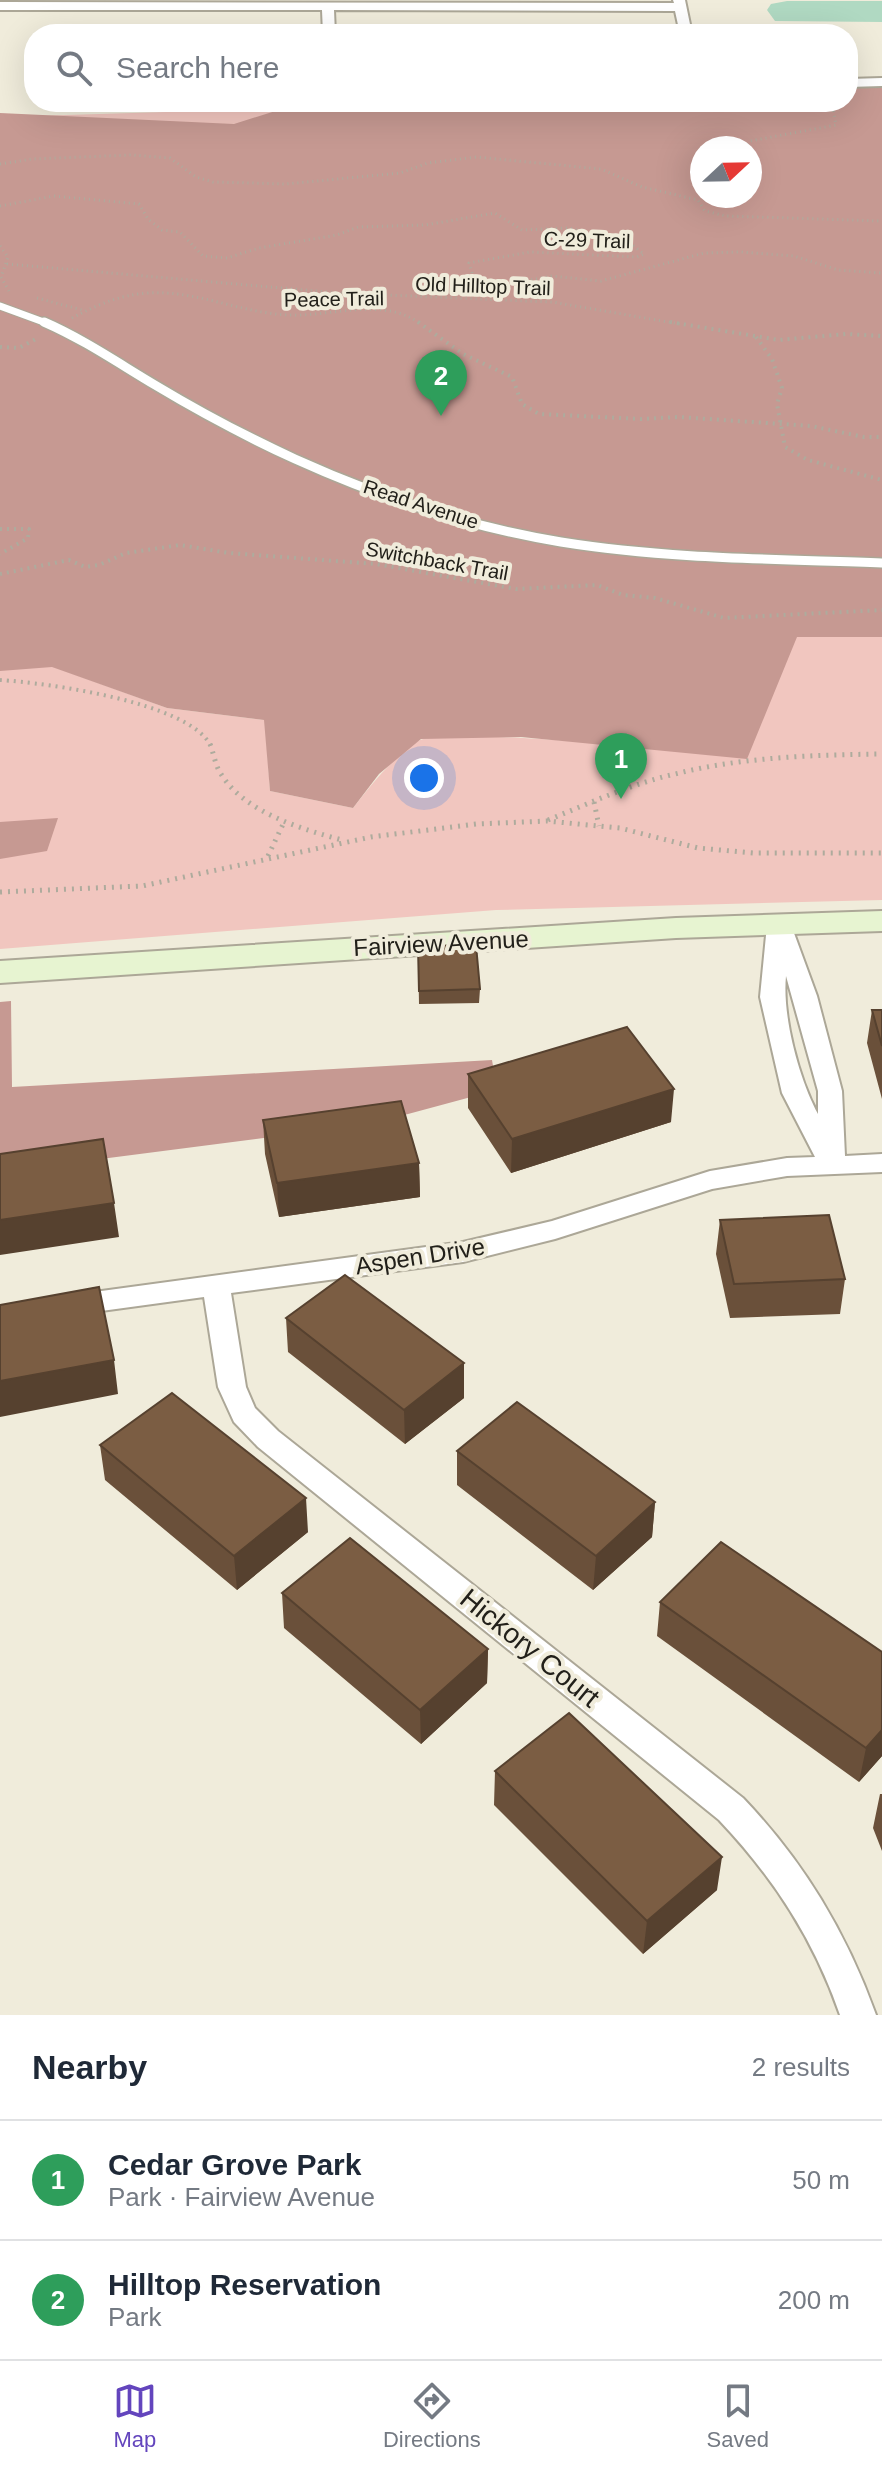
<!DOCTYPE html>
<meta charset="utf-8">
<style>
:root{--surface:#fff;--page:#f2f2f3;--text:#1f2937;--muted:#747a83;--line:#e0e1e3;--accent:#6345bd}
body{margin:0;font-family:Arial,sans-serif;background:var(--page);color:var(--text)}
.compass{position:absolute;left:690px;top:136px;width:72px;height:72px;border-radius:50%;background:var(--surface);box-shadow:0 8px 32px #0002;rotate:68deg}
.you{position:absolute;left:424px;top:778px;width:28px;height:28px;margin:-20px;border:6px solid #fff;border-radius:50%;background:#1a73e8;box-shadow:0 0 0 12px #1a73e833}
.badge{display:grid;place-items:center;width:52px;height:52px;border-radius:50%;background:var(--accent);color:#fff;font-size:26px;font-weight:700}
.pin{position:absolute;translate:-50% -66px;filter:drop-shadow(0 2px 4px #0008)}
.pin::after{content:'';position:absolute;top:42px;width:28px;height:24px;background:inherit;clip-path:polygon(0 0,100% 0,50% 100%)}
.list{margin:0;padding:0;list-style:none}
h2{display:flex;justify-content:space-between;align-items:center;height:104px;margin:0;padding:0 32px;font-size:34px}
h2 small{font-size:26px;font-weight:400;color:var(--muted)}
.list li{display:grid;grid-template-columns:52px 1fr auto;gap:24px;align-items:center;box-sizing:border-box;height:120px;padding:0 32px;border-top:2px solid var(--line)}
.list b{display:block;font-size:30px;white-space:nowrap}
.list p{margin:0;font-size:26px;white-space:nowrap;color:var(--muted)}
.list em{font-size:26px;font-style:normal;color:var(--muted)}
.icon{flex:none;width:44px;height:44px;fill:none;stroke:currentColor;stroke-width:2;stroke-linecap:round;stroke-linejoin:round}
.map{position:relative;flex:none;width:882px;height:2015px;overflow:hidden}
.search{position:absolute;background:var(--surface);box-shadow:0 8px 32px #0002;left:24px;right:24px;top:24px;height:88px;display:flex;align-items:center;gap:20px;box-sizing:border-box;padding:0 28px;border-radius:32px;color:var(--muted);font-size:30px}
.sheet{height:344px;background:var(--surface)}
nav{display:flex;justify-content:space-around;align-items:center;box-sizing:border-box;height:112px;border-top:2px solid var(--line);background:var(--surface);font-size:22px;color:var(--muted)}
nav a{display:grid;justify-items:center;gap:4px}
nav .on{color:var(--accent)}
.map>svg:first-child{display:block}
.green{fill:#f1c6bf;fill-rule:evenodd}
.forest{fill:#c69992;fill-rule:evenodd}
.water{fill:#b0d9c2}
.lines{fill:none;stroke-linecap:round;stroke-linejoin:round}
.service-far1-casing{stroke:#aca797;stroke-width:9}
.service-casing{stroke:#aca797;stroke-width:12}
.minor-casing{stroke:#aca797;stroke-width:4}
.secondary-casing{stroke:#aca797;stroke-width:4}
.path-far2{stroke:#aeab9d;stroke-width:3;stroke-dasharray:1 4;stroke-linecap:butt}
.path-far1{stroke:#aeab9d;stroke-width:4;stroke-dasharray:2 5;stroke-linecap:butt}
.path{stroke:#aeab9d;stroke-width:5;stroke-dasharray:2 6;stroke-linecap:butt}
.service-far1{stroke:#fff;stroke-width:7}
.service{stroke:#fff;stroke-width:9}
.minor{fill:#fff;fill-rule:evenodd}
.secondary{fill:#e7f4d1;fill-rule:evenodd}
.wall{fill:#6a503a}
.shaded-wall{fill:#56412f}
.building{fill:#7b5d43;stroke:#56412f;stroke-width:2}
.labels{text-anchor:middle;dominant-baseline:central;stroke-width:8;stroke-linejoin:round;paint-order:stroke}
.far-street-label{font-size:20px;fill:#22201a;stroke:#f0ecdb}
.street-label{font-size:24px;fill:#22201a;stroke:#f0ecdb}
.near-street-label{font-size:28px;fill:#22201a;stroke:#f0ecdb}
</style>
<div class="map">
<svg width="882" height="2015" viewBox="0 0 882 2015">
<rect width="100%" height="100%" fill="#f0ecdb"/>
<path class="green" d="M 882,90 L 882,900 L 496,910 L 0,949 L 0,117 L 495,102 L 848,102 ZM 702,148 L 750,148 L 750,196 L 702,196 ZM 54,667 L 603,744 C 574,741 437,730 418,741 C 392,758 372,784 353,808 L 270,791 L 265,720 L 167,708 Z"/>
<path class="forest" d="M 882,85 L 882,637 L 797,637 L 747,759 L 521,737 L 421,739 L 379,774 L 353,808 L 270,791 L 264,720 L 167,708 L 52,667 L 0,671 L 0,113 L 234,124 L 304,102 L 848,102 L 848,87 ZM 702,148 L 750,148 L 750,196 L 702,196 Z
M 58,818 L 47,851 L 0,859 L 0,822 Z
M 11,1001 L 12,1087 L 492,1060 L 497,1090 L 371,1124 L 0,1172 L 0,1002 Z"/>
<path class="water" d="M 787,1 L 882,1 L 882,22 L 775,21 L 767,10 L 771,4 Z"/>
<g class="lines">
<g class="service-far1-casing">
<path id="service-far1" d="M 0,306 L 49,324"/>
</g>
<g class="service-casing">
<path id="service" d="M 44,322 C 83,339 118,363 155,385 C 200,412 247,437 295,459 C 379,497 469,527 561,542 C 667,559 775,559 882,563"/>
</g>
<g class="minor-casing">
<path id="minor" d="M 673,0 L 685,0 L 692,34 L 680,34 L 675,11 L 334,10 L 335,34 L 323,34 L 322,10 L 0,10 L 0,2 L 674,3 Z
M 882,78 L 882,86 L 848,87 L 848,79 Z
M 779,918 L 787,920 L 791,925 L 817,996 L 842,1091 L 845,1156 L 882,1154 L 882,1172 L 787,1176 L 712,1189 L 555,1239 L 463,1262 L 231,1293 L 246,1387 L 255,1408 L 278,1431 L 743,1798 C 804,1862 846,1932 876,2015 L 840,2015 C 814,1940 774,1878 719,1820 L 258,1447 L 234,1422 L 218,1387 L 204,1297 L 72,1315 L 62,1312 L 58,1305 L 62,1298 L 72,1295 L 463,1242 L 552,1221 L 710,1171 L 787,1158 L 815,1157 L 782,1093 L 760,997 L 767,925 L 771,920 ZM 786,976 L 818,1091 L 818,1114 C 799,1079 782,1016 786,976 Z"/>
</g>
<g class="secondary-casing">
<path id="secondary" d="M 882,911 L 882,931 L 676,938 L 0,983 L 0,961 L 676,918 Z"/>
</g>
<path class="path-far2" d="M 744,148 L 750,141 L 836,125 L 833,109 L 846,102
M 0,164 L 32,159 L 132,155 L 170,158 L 196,177 L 213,182 L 286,184 L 400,173 L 428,163 L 476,157 L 601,169 L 642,187 L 698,200 L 705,211 L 726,216 L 882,221
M 0,206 L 54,196 L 139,204 L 148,219 L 162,230 L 180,232 L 203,256 L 227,258 L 259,248 L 337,235 L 358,227 L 425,225 L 495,213 L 522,230 L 569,228 L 630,243 L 644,254 L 637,257 L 530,252 L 469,263 L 474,279 L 508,284 L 552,276 L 601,281 L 704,253 L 741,252 L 794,256 L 838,270 L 882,273
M 0,246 L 8,257 L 1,277 L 9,291
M 7,264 L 339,293 L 552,302 L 680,324
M 37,298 L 82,310
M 72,318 C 97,305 119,295 148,293 C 196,290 241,313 288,315 C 332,317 382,296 421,324"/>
<path class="path-far1" d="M 418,322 L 463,354 L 512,377 L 522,404 L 539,414 L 641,419 L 679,417 L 811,426 L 864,437 L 882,437
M 670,322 L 779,340 L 846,334 L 882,336
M 756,337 L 772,359 L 782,388 L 777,404 L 785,447 L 808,460 L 882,480
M 0,347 L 19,348 L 36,339
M 0,529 L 29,529 L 28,538 L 0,554
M 0,574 L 69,560 L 85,567 L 99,565 L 126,553 L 180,545 L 229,553 L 376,564 L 516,589 L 597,585 L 623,595 L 655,598 L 724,618 L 882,610
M 0,680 C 47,683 189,702 211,746"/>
<path class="path" d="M 210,744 C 214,754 215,765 221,774 C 244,812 301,829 342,840
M 594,802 L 599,826
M 548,820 C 590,803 631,784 675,774 C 742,757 813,755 882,754
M 268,856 L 285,820
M 0,892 L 142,886 L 371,837 L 476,824 L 547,821 L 620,828 L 698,848 L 753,853 L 882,853"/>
<use href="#service-far1" class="service-far1"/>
<use href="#service" class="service"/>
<use href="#minor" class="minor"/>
<use href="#secondary" class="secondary"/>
</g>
<path class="wall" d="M 418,946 L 480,989 L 479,1003 L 419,1004 Z
M 872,1010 L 882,1010 L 882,1099 L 867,1043 Z
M 468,1074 L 671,1122 L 511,1173 L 468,1108 Z
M 263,1120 L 419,1163 L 420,1197 L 279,1217 L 265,1154 Z
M 720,1220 L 845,1279 L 840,1314 L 730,1318 L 716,1254 Z
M 286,1318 L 464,1363 L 464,1398 L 405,1444 L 288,1352 Z
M 100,1445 L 308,1532 L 237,1590 L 105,1480 Z
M 457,1451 L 655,1502 L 652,1537 L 593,1590 L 457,1485 Z
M 282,1593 L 488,1649 L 487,1683 L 421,1744 L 284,1628 Z
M 660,1602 L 882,1756 L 859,1782 L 657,1636 Z
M 495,1771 L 717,1890 L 643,1954 L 494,1805 Z
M 880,1794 L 882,1794 L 882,1851 L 873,1828 Z"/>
<path class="shaded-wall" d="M 674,1089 L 671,1122 L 511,1173 L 512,1139 Z
M 419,1163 L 420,1197 L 279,1217 L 277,1183 Z
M 114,1203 L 119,1237 L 0,1255 L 0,1220 Z
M 114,1360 L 118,1394 L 0,1417 L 0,1381 Z
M 464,1363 L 464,1398 L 405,1444 L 404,1410 Z
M 306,1498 L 308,1532 L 237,1590 L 234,1556 Z
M 655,1502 L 652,1537 L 593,1590 L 596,1556 Z
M 488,1649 L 487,1683 L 421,1744 L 420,1710 Z
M 882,1730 L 882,1756 L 859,1782 L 866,1748 Z
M 722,1857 L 717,1890 L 643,1954 L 647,1921 Z"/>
<path class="building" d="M 476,945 L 480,989 L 419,991 L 418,946 Z
M 872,1010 L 882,1010 L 882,1046 Z
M 627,1027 L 674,1089 L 512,1139 L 468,1074 Z
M 401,1101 L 419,1163 L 277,1183 L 263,1120 Z
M 103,1139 L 114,1203 L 0,1220 L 0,1154 Z
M 829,1215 L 845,1279 L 734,1284 L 720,1220 Z
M 345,1275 L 464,1363 L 404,1410 L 286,1318 Z
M 99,1287 L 114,1360 L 0,1381 L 0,1305 Z
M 172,1393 L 306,1498 L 234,1556 L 100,1445 Z
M 517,1402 L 655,1502 L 596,1556 L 457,1451 Z
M 350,1538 L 488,1649 L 420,1710 L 282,1593 Z
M 721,1542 L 882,1652 L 882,1730 L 866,1748 L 660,1602 Z
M 569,1713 L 722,1857 L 647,1921 L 495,1771 Z"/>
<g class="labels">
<g class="far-street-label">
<text transform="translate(587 240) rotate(2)">C-29 Trail</text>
<text transform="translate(483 286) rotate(2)">Old Hilltop Trail</text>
<text transform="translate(334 299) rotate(-1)">Peace Trail</text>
<text transform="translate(421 504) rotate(18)">Read Avenue</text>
<text transform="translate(437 561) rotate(10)">Switchback Trail</text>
</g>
<g class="street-label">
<text transform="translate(441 943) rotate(-3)">Fairview Avenue</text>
<text transform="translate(420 1256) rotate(-9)">Aspen Drive</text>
</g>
<g class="near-street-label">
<text transform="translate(530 1648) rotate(39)">Hickory Court</text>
</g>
</g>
</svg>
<svg class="compass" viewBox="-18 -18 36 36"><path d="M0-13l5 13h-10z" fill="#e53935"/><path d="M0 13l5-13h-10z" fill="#747a83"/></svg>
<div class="you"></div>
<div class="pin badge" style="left:621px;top:799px;background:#2e9e5b">1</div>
<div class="pin badge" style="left:441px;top:416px;background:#2e9e5b">2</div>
<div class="search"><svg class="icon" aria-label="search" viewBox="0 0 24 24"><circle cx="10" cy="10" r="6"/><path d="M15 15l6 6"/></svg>Search here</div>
</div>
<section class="sheet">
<h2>Nearby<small>2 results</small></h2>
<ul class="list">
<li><span class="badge" style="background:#2e9e5b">1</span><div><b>Cedar Grove Park</b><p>Park · Fairview Avenue</p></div><em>50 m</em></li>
<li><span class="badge" style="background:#2e9e5b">2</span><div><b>Hilltop Reservation</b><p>Park</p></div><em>200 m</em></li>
</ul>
</section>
<nav>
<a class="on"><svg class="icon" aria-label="map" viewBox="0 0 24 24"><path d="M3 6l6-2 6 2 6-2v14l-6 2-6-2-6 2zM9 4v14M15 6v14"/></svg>Map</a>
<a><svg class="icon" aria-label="directions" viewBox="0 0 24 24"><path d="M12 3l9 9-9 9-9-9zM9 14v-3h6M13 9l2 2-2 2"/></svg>Directions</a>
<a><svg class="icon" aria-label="saved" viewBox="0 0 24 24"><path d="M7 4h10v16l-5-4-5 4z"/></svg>Saved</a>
</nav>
